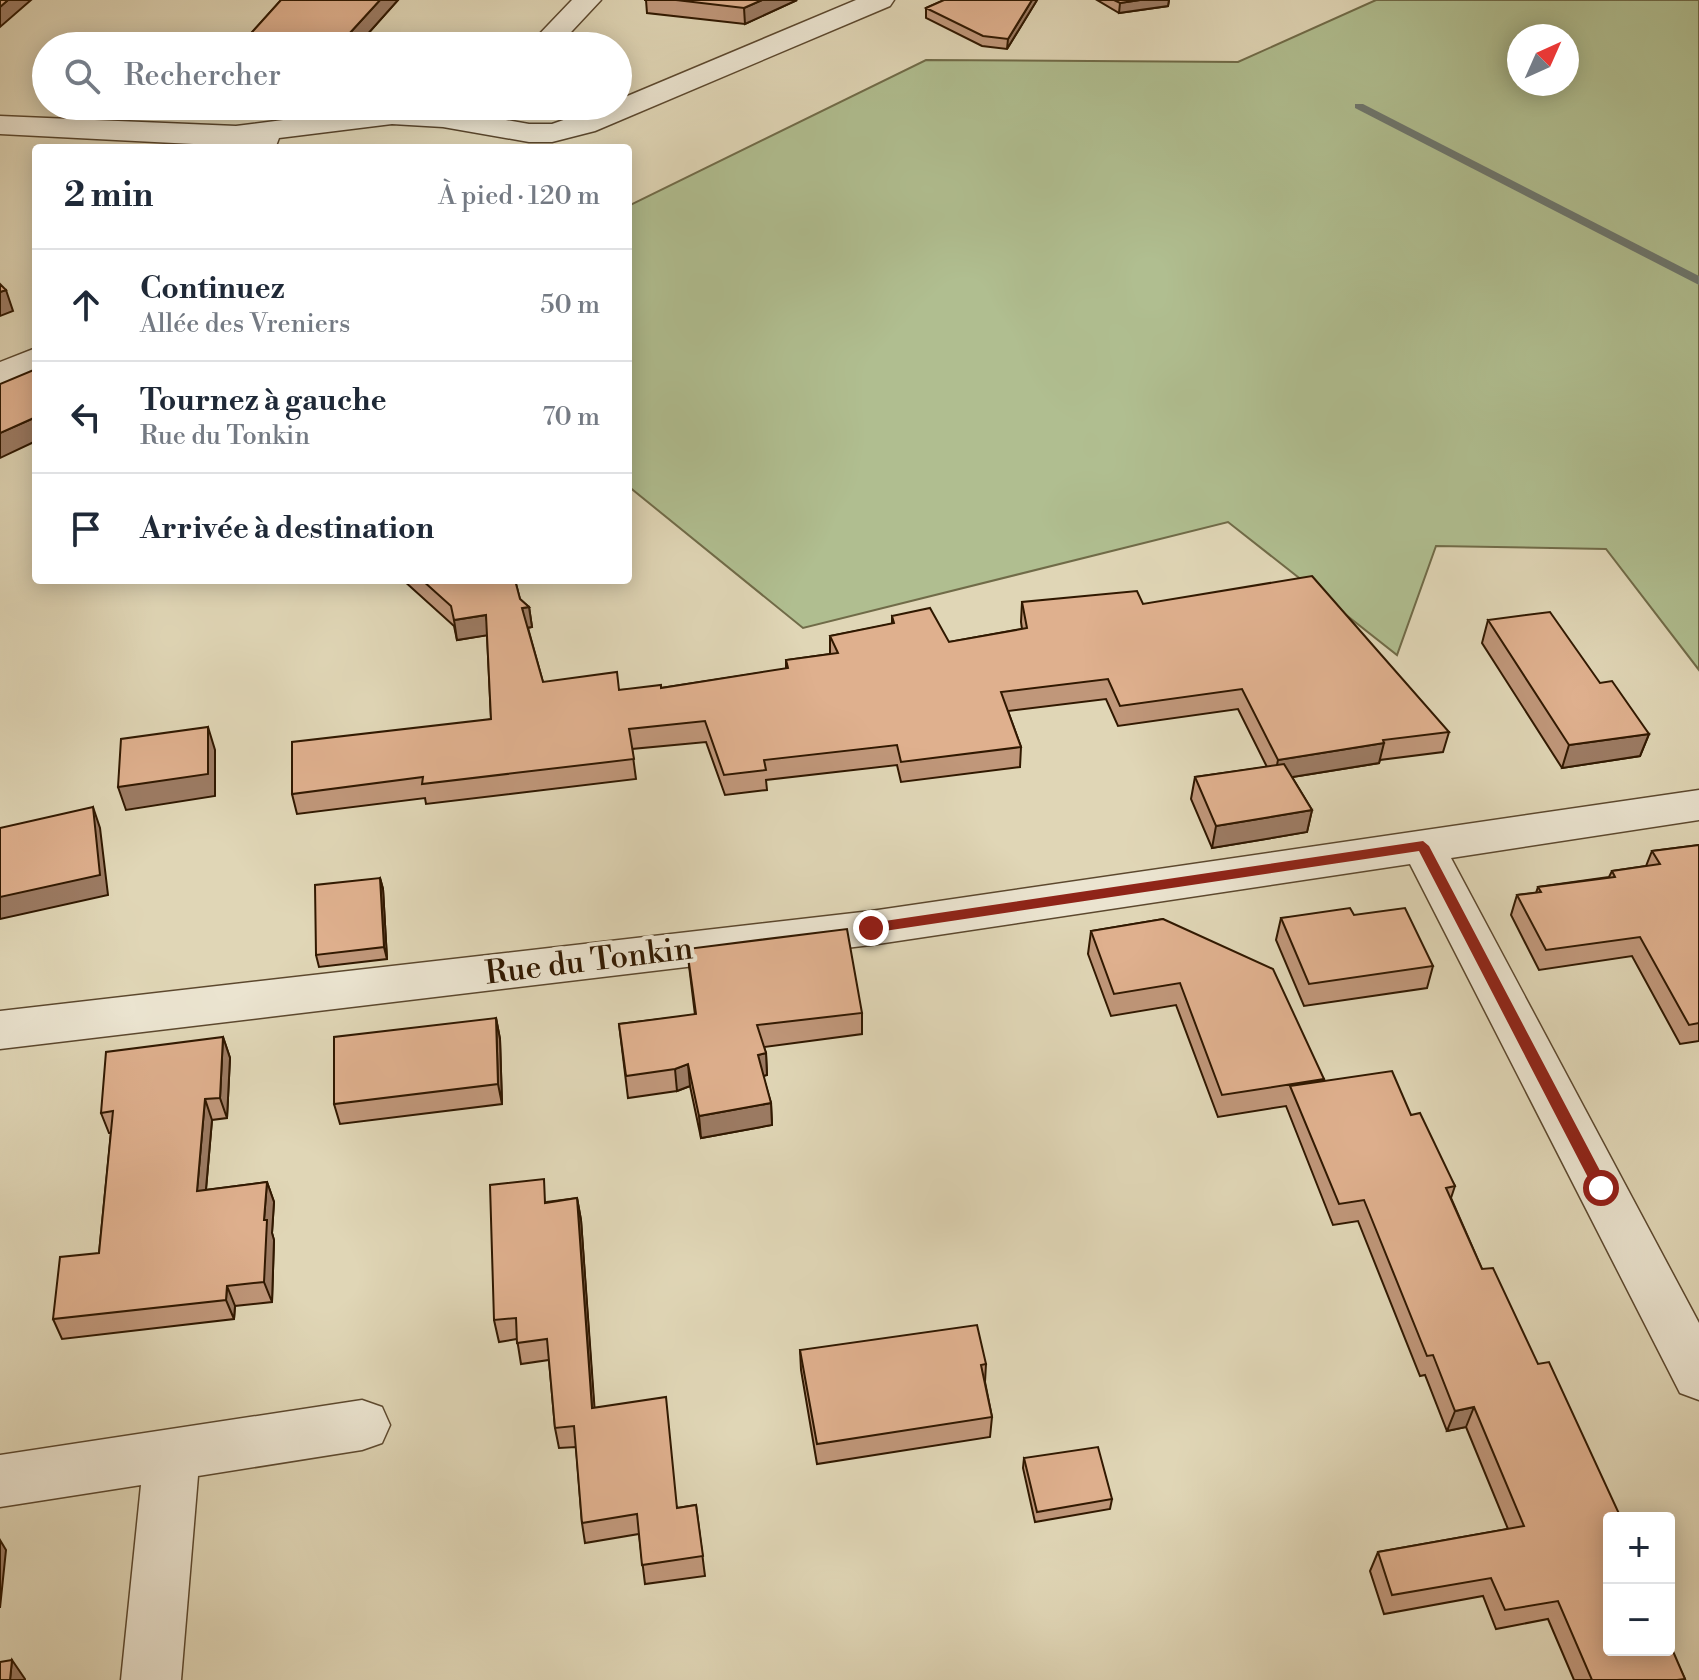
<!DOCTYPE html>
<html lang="fr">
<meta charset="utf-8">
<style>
:root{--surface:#fff;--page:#f2f2f3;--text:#1f2937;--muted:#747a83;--line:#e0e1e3}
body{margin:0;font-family:"Libre Bodoni",serif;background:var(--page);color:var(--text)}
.controls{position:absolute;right:24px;bottom:24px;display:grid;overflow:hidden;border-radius:8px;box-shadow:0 4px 20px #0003}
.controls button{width:72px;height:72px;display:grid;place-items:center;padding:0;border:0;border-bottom:2px solid var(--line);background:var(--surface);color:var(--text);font:40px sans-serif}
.compass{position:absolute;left:1507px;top:24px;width:72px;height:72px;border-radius:50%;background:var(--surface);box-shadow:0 4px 20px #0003;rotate:45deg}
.stop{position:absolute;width:24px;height:24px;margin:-18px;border:6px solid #8f2418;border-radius:50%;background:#fff}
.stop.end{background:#8f2418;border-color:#fff;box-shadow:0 2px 8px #0008}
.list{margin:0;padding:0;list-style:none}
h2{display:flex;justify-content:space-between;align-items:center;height:104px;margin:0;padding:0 32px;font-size:34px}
h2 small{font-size:26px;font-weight:400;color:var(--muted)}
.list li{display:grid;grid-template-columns:52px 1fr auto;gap:24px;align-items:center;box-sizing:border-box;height:112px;padding:0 32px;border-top:2px solid var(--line)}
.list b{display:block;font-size:30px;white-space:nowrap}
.list p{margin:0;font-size:26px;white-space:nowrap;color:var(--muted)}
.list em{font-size:26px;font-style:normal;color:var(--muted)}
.icon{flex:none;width:44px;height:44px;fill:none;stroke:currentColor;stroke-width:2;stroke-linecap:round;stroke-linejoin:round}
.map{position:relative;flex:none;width:1699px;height:1680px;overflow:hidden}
.search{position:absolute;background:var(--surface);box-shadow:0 4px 20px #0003;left:32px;top:32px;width:600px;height:88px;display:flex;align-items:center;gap:20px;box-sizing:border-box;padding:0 28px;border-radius:44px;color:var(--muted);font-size:30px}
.panel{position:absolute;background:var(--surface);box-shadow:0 4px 20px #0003;left:32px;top:144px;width:600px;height:440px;border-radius:8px}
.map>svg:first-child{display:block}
.green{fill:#b0be90;stroke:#706b48;stroke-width:2;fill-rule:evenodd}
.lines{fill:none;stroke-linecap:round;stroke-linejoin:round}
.stream{fill:#6e776e;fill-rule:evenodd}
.minor-casing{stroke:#5c482e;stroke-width:3}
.minor{fill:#ebe4d0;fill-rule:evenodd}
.wall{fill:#c0977a;stroke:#301800;stroke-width:2}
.shaded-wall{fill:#9c7b63;stroke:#301800;stroke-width:2}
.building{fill:#dfb08e;stroke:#301800;stroke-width:2}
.route{fill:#8f2418}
.labels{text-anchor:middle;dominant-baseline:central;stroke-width:8;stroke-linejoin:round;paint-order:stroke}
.street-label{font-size:32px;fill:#301800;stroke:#ebe4d0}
</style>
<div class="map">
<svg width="1699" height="1680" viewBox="0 0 1699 1680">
<rect width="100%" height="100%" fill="#e0d6b6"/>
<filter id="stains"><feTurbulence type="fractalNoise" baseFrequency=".0025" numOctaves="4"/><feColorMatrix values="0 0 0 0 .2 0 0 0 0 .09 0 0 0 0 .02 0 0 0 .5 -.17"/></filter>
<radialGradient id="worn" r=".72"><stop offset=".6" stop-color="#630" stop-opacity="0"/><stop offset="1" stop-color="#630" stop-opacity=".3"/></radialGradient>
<path class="green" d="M 1376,0 L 1699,0 L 1699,670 L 1606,549 L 1436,546 L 1397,655 L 1228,522 L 803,628 L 628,486 L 628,206 L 926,60 L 1238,62 ZM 1519,36 L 1567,36 L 1567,84 L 1519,84 Z"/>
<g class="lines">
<path class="stream" d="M 1355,104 L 1363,104 L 1699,276 L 1699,285 L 1355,108 Z"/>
<g class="minor-casing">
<path id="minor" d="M 572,0 L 601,0 L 558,46 L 528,46 Z
M 856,0 L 894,0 L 890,6 L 595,131 L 552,142 L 529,142 L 443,127 L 392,124 L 279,138 L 276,146 L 269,148 L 0,134 L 0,116 L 236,126 L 392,106 L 443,109 L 529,124 L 552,124 L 604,106 L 618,106 L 618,100 Z
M 36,348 L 36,371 L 0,385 L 0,362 Z
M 1699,790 L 1699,820 L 1451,858 L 1699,1323 L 1699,1400 L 1680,1393 L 1410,864 L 871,945 L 0,1049 L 0,1011 L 871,911 Z
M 362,1400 L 382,1407 L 390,1425 L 382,1443 L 362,1450 L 198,1476 L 181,1680 L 121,1680 L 141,1485 L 0,1507 L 0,1455 Z"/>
</g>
<use href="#minor" class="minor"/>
</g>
<path class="wall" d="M 281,0 L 398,0 L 357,46 L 248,46 L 246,39 Z
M 644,0 L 797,0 L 745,24 L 647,13 L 646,0 Z
M 944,0 L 1037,0 L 1007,49 L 982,46 L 926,18 L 926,8 Z
M 1097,0 L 1169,0 L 1168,6 L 1119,13 Z
M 403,580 L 515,580 L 520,599 L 529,607 L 532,627 L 528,628 L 543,682 L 619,690 L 661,688 L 786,669 L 786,660 L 830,654 L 830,636 L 892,624 L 892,616 L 949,642 L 1022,629 L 1021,622 L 1022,602 L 1143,604 L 1449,732 L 1443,752 L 1380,760 L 1379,763 L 1292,777 L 1312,810 L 1307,832 L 1212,848 L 1191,799 L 1195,777 L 1267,767 L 1238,709 L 1118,726 L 1106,699 L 1008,711 L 1021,747 L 1020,767 L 901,782 L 897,765 L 766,780 L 767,790 L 725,795 L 706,742 L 632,749 L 636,779 L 426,804 L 425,798 L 297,814 L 292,794 L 491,719 L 487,635 L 457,640 L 454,626 Z
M 1488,620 L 1600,683 L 1649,734 L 1640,756 L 1562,768 L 1482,643 Z
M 1699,845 L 1699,1041 L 1680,1044 L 1632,956 L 1539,970 L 1511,915 L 1517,895 L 1536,893 L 1538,887 L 1609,877 L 1612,871 L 1646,866 L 1652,851 Z
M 380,878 L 383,889 L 387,959 L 319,967 L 316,955 Z
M 1354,915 L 1433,966 L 1427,988 L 1304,1006 L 1276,940 L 1281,918 Z
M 1163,919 L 1324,1079 L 1323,1081 L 1411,1115 L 1455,1186 L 1451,1198 L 1482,1269 L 1609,1518 L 1685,1679 L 1684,1680 L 1574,1680 L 1548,1619 L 1496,1629 L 1483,1596 L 1384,1614 L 1370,1571 L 1378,1552 L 1508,1529 L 1466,1427 L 1447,1431 L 1425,1375 L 1420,1376 L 1358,1221 L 1333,1225 L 1286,1106 L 1218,1117 L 1176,1005 L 1111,1016 L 1088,954 L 1091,931 Z
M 687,949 L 862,1013 L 862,1034 L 764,1047 L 766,1053 L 767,1075 L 763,1076 L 771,1103 L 772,1125 L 701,1138 L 690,1086 L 677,1091 L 628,1098 L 619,1024 L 695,1015 Z
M 496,1018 L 500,1039 L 502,1104 L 340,1124 L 334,1104 Z
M 223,1037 L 230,1058 L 227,1118 L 212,1120 L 206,1190 L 267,1182 L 274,1202 L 272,1233 L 274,1240 L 272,1302 L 235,1306 L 234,1319 L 62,1339 L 53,1319 L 99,1253 L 111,1133 L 109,1133 L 101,1113 Z
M 577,1198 L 581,1220 L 594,1407 L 678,1508 L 696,1505 L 705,1576 L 645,1584 L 639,1534 L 585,1543 L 582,1523 L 576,1447 L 559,1448 L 555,1428 L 549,1360 L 521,1364 L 517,1339 L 499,1342 L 494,1320 L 547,1202 Z
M 800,1350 L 986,1364 L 985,1382 L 992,1417 L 990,1437 L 817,1464 L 801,1370 Z
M 1024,1458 L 1112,1499 L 1110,1509 L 1035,1522 L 1023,1468 Z"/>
<path class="shaded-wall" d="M 8,0 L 31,0 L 0,27 L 0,7 Z
M 380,0 L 398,0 L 357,46 L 338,46 Z
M 762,0 L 797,0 L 745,24 L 744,8 Z
M 1032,0 L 1037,0 L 1007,49 L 1008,39 Z
M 1140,0 L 1169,0 L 1168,6 L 1119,13 L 1120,3 Z
M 6,290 L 13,311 L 0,316 L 0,292 Z
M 36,417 L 36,441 L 0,458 L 0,433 Z
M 529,607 L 532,627 L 525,628 L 522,608 Z
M 486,615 L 489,635 L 457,640 L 454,620 Z
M 208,727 L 215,750 L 215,796 L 126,810 L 118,787 Z
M 1649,734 L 1640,756 L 1562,768 L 1569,745 Z
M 1384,743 L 1379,763 L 1274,780 L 1278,760 Z
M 93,807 L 100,828 L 108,895 L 0,919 L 0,897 Z
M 1312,810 L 1307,832 L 1212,848 L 1216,826 Z
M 380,878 L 383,889 L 387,959 L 384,947 Z
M 496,1018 L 500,1039 L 502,1104 L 498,1084 Z
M 223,1037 L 230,1058 L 227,1118 L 220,1098 Z
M 766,1053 L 767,1075 L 759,1077 L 758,1055 Z
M 688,1064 L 690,1086 L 677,1091 L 675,1069 Z
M 205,1099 L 212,1120 L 204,1211 L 197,1191 Z
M 771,1103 L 772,1125 L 701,1138 L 699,1116 Z
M 267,1182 L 274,1202 L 272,1233 L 274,1240 L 272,1302 L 264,1282 L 264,1220 Z
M 577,1198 L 581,1220 L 596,1428 L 592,1408 Z
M 227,1286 L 235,1306 L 234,1319 L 226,1300 Z
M 1474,1407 L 1466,1427 L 1447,1431 L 1455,1411 Z
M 0,1540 L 6,1550 L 0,1608 Z
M 12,1660 L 25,1679 L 25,1680 L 10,1680 Z"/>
<path class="building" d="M 0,0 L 8,0 L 0,7 Z
M 281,0 L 380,0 L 338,46 L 308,46 L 246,39 Z
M 676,0 L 762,0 L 744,8 Z
M 944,0 L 1032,0 L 1008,39 L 983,36 L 926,8 Z
M 1114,0 L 1140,0 L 1120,3 Z
M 0,284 L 6,290 L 0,292 Z
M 36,369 L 36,417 L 0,433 L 0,384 Z
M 1312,576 L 1449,732 L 1383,740 L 1384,743 L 1278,760 L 1242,689 L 1120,706 L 1108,679 L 1001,692 L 1021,747 L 901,762 L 897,745 L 764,760 L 766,770 L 724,775 L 705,721 L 629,729 L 634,759 L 422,784 L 423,777 L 292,794 L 292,742 L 491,719 L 486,615 L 454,620 L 451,606 L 422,580 L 515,580 L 520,599 L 529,607 L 522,608 L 543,682 L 617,672 L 619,690 L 661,685 L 661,688 L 788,668 L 786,660 L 838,653 L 830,636 L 894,623 L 892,616 L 930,608 L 949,642 L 1027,628 L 1022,602 L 1137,591 L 1143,604 Z
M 1550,612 L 1600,683 L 1612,681 L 1649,734 L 1569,745 L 1488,620 Z
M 208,727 L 208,774 L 118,787 L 121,739 Z
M 1284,764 L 1312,810 L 1216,826 L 1195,777 Z
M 93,807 L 100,875 L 0,897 L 0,828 Z
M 1699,845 L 1699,1023 L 1689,1025 L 1640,937 L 1546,950 L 1517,895 L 1541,892 L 1538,887 L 1615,877 L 1612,871 L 1660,864 L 1652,851 Z
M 380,878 L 384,947 L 316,955 L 315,885 Z
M 1350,908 L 1354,915 L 1405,908 L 1433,966 L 1309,984 L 1281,918 Z
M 1163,919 L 1273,969 L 1324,1079 L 1222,1095 L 1180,983 L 1114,994 L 1091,931 Z
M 847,929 L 862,1013 L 757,1025 L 766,1053 L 758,1055 L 771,1103 L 699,1116 L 688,1064 L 675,1069 L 626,1076 L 619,1024 L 696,1014 L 687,949 Z
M 496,1018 L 498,1084 L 334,1104 L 334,1037 Z
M 223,1037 L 220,1098 L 205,1099 L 197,1191 L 267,1182 L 264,1220 L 267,1220 L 264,1282 L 227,1286 L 226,1300 L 53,1319 L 60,1257 L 99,1253 L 113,1111 L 101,1113 L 106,1052 Z
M 1392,1071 L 1411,1115 L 1420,1113 L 1455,1186 L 1446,1188 L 1482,1269 L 1493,1268 L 1538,1364 L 1549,1362 L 1621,1518 L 1609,1518 L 1609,1650 L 1669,1650 L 1669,1642 L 1685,1679 L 1677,1680 L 1592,1680 L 1558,1601 L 1505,1610 L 1491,1578 L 1392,1595 L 1378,1552 L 1524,1526 L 1474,1407 L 1455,1411 L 1433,1355 L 1427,1356 L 1364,1200 L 1339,1204 L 1290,1086 Z
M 544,1179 L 545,1203 L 577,1198 L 592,1408 L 666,1397 L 677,1508 L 696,1505 L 703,1556 L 642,1565 L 637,1514 L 582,1523 L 574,1426 L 555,1428 L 547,1339 L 517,1343 L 516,1318 L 494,1320 L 490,1185 Z
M 977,1325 L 986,1364 L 981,1365 L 992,1417 L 817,1444 L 800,1350 Z
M 1098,1447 L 1112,1499 L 1037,1512 L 1024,1458 Z
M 12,1660 L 10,1680 L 0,1680 L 0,1662 Z"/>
<path class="route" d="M 1423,841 L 1429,846 L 1607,1184 L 1607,1193 L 1596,1193 L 1419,851 L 871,933 L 864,928 L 871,923 Z"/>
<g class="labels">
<g class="street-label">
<text transform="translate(589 961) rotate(-7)">Rue du Tonkin</text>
</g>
</g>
<rect width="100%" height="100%" filter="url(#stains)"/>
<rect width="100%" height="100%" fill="url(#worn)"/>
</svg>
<div class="controls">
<button>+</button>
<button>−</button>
</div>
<svg class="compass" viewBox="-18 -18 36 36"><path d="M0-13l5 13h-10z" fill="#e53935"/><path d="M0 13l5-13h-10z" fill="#747a83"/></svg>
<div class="stop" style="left:1601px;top:1188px"></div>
<div class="stop end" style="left:871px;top:928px"></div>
<div class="search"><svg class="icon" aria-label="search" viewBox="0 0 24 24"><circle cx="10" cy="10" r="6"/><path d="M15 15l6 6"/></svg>Rechercher</div>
<section class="panel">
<h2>2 min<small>À pied · 120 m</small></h2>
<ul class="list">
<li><svg class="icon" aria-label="ahead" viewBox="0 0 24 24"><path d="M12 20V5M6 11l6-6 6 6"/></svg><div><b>Continuez</b><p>Allée des Vreniers</p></div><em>50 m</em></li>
<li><svg class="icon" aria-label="left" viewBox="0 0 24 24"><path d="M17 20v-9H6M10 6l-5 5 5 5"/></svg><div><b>Tournez à gauche</b><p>Rue du Tonkin</p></div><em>70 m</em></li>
<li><svg class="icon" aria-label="arrive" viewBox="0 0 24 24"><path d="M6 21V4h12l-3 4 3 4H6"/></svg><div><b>Arrivée à destination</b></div></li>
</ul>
</section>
</div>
